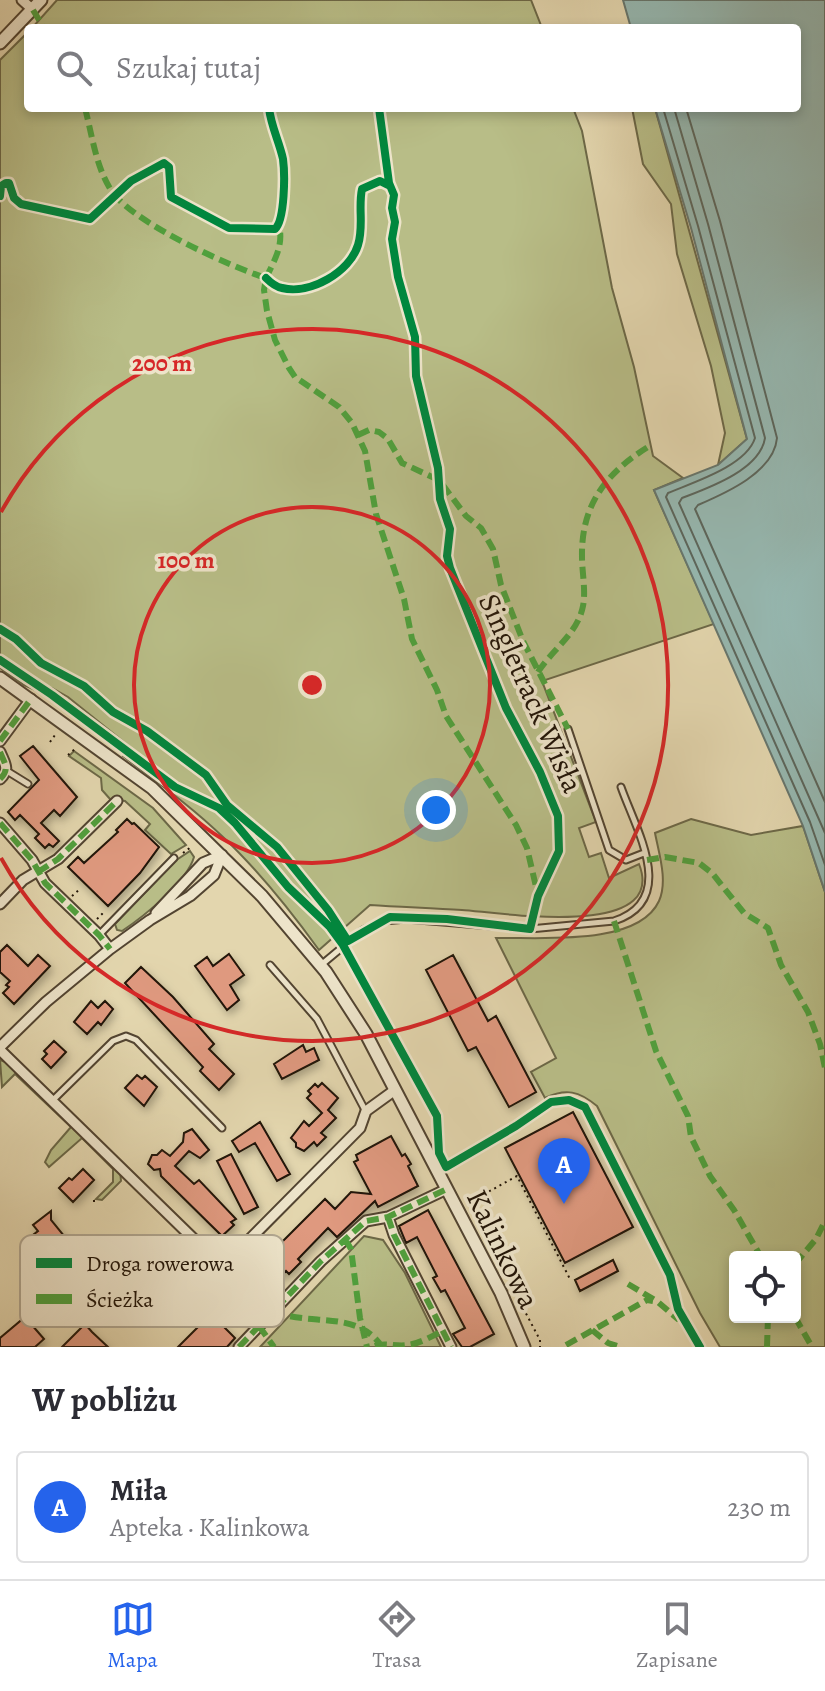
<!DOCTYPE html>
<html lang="pl">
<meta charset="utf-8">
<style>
:root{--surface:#fff;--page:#f2f2f3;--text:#2b2b33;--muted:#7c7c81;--line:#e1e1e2;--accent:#2563eb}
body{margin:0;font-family:Alegreya,serif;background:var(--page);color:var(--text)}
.controls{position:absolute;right:24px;bottom:24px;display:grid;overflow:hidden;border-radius:8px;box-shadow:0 4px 12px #0003}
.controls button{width:72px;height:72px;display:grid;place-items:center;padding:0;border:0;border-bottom:2px solid var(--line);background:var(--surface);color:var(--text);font:40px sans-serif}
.you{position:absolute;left:436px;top:810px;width:28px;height:28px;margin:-20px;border:6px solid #fff;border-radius:50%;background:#1a73e8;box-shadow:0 0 0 12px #1a73e833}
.badge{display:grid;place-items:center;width:52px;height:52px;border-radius:50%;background:var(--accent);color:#fff;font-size:26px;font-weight:700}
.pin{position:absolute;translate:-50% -66px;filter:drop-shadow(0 2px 4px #0008)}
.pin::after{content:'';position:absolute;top:42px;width:28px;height:24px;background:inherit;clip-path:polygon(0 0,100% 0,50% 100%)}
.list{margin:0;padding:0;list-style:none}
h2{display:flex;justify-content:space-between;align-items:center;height:104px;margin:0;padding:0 32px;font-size:34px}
h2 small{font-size:26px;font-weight:400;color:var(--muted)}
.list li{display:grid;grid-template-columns:52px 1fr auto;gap:24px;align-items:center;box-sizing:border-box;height:112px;margin:0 16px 16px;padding:0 16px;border:2px solid var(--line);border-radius:8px}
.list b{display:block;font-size:30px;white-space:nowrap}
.list p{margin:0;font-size:26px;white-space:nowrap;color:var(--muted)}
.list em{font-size:26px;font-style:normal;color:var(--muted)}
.icon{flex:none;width:44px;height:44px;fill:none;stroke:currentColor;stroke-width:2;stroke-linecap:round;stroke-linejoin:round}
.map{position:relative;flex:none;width:825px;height:1347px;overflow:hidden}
.search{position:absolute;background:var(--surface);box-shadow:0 4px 12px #0003;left:24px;right:24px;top:24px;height:88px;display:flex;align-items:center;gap:20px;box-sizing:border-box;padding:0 28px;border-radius:8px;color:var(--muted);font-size:30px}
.sheet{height:232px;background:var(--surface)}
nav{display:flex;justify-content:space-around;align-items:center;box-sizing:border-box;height:112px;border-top:2px solid var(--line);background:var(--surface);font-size:22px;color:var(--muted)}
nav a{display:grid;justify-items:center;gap:4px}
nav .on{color:var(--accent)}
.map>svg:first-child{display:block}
.green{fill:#b8bd87;stroke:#6c6847;stroke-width:2;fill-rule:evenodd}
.water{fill:#96b8b1;stroke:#67766d;stroke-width:2}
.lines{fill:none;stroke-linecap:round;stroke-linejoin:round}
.shore{stroke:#5c665c;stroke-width:2}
.building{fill:#df997f;stroke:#211407;stroke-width:2;filter:url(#shadow)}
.service-casing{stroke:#524431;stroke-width:9}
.minor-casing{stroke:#524431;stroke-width:13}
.tertiary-casing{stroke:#524431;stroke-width:15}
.path{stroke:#211407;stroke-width:2;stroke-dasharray:2 4;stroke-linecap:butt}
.service{stroke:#ede4ca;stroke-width:5}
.minor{stroke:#ede4ca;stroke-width:9}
.tertiary{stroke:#ede4ca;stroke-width:11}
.quiet{stroke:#50a03d;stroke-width:6;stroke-dasharray:12 6;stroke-linecap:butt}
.cycleway-casing{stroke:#ede4ca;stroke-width:13}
.cycleway{stroke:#00873e;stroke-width:8}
.ring{fill:none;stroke:#d62828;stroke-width:4}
.labels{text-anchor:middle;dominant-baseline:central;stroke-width:7;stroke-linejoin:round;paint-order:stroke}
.street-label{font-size:30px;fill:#211407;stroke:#ede4ca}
.key{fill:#ede4ca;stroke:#b0a690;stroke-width:2}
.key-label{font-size:22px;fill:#211407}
.centre{fill:#d62828;stroke:#ede4ca;stroke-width:4}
.ring-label{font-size:24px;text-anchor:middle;font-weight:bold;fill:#d62828;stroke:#ede4ca;stroke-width:7;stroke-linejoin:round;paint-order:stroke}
</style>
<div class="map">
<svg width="825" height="1347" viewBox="0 0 825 1347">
<defs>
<filter id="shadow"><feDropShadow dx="2.5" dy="4.5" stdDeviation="4" flood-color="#0004"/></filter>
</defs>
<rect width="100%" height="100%" fill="#e3d6ae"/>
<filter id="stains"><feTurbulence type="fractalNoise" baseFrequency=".0025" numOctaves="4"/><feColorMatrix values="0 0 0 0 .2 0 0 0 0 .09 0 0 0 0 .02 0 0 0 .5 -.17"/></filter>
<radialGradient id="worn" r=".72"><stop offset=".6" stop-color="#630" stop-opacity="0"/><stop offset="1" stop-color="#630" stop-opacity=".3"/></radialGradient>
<path class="green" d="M 57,0 L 531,0 L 542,28 L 32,28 Z
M 28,32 L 28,108 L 573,108 L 582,131 L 612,288 L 634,367 L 653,456 L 683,478 L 654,490 L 714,624 L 542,681 L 596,822 L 579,828 L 589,857 L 601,853 L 609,878 L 639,864 C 669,941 497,912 462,910 C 431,908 401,907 370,905 L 319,950 C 290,910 259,871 223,837 C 192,807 157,782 123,756 L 130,747 L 68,697 L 52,688 L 47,695 L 24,685 L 0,668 L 0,60 Z
M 632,108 L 655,108 L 747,439 L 718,465 L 725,433 L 711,366 L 677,254 L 671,204 L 643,164 Z
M 74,751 L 153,808 L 186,845 L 171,854 L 145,830 L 150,824 L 125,801 L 110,799 L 102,790 L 101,778 L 69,756 Z
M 691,819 L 751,835 L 803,826 L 825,892 L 825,1347 L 720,1347 L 700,1313 L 597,1106 C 579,1091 566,1088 545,1098 L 531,1072 L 556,1058 L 496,938 C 538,937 638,947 659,901 C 668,881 659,854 655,833 ZM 735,1257 L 795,1257 L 795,1317 L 735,1317 Z
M 190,851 L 194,857 C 187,882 143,917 122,931 L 117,930 L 115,924 L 175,861 Z
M 0,1060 L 8,1063 L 120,1171 L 121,1181 L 102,1200 L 96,1199 L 113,1182 L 113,1169 L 82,1138 L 49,1167 L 45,1162 L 51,1150 L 71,1127 L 15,1074 L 2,1087 Z
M 364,1236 L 383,1240 L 405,1273 L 441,1347 L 260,1347 Z"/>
<path class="water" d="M 623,0 L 825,0 L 825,892 L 803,826 L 654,490 L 718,465 L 747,439 L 691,228 L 655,108 L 797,108 L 797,28 L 631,28 Z"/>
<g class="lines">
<path class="shore" d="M 663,108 L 698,226 L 755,438 C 746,466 694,482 668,493 L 666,497 L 810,822 L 825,865
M 674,108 L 708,224 L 765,438 C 760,470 708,488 682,498 L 679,503 L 825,833
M 686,108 L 720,221 L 777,438 C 774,472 726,493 698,505 L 695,509 L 825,802"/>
</g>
<path class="building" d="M 33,746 L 77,797 L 60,816 L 54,810 L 41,823 L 59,841 L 53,847 L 49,844 L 45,848 L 35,838 L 39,834 L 20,815 L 15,820 L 8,812 L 39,780 L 20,756 Z
M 127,819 L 132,824 L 134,823 L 159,847 L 140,873 L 108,906 L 68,867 L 78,857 L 84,863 L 118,832 L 116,830 Z
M 7,945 L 28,966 L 38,955 L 50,966 L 14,1004 L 3,993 L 9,987 L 6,985 L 10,981 L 0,972 L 0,952 Z
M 229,954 L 244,975 L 230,985 L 239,1000 L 227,1010 L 195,966 L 207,957 L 213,966 Z
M 453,955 L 488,1021 L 496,1016 L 536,1092 L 509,1107 L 476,1047 L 468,1051 L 426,970 Z
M 141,967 L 173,997 L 214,1044 L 209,1049 L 234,1074 L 219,1090 L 200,1071 L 203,1067 L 125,983 Z
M 91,1001 L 98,1008 L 105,1001 L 113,1009 L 101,1025 L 98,1022 L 87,1034 L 74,1022 Z
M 54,1041 L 66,1052 L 51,1068 L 42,1059 L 47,1054 L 44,1051 Z
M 303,1045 L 306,1052 L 314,1048 L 319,1060 L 282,1079 L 274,1064 Z
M 137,1075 L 142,1079 L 145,1076 L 157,1087 L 144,1106 L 125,1088 Z
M 322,1083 L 338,1098 L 328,1110 L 336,1118 L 321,1133 L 326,1137 L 317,1146 L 314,1142 L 304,1151 L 296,1147 L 296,1143 L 291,1138 L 304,1121 L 309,1126 L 322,1113 L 307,1098 L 311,1094 L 308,1091 L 315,1084 L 318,1087 Z
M 573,1112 L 633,1227 L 565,1263 L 505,1148 Z
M 260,1122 L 290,1174 L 277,1181 L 255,1143 L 239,1152 L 232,1141 Z
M 192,1129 L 209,1150 L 200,1158 L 189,1151 L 175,1166 L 194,1184 L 199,1180 L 236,1219 L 231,1222 L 234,1225 L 222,1236 L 161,1176 L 160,1169 L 154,1170 L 148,1164 L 152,1155 L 157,1155 L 162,1150 L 170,1156 L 183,1142 L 184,1133 Z
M 391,1136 L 402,1156 L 405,1154 L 411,1164 L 408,1166 L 418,1186 L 378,1207 L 375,1201 L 337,1237 L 328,1228 L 298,1259 L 301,1262 L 289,1274 L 286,1271 L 255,1302 L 264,1310 L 251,1323 L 226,1298 L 325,1199 L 335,1209 L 351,1192 L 371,1194 L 354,1162 L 358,1160 L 356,1155 Z
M 231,1154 L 258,1207 L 244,1214 L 217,1161 Z
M 83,1169 L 94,1180 L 73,1202 L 59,1188 L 69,1178 L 72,1180 Z
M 428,1210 L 494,1334 L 470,1347 L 462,1347 L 453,1334 L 465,1328 L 445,1290 L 441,1292 L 433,1278 L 437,1276 L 417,1237 L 406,1243 L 399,1226 Z
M 51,1211 L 51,1220 L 65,1237 L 65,1241 L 48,1253 L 33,1235 L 38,1231 L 33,1225 Z
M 613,1260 L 618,1271 L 580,1291 L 575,1280 Z
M 211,1314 L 235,1338 L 227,1347 L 178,1347 Z
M 25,1317 L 44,1339 L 35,1347 L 0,1347 L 0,1338 Z
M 85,1324 L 92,1332 L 108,1347 L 62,1347 Z"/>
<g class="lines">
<g class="service-casing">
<path id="service" d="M 568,729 L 609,850 L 626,860 L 644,853
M 7,771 L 28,784
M 100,934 L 174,858
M 270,965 L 317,1019 L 365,1110
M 321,965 L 363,930 L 384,921 L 406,919 L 530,929 L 614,921 C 679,900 636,830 621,787
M 53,1100 L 113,1041 L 126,1036 L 136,1040 L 222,1128"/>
</g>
<g class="minor-casing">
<path id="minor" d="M 22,0 L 33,10
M 0,741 L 31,699
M 0,752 C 5,764 10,769 0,779
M 0,823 L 32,860 L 45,883 L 99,935 L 110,949
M 0,904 L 23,880 L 58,859 L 117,801
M 156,913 L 203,863 L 222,855
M 0,1047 L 46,1002 L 110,949 L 150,920 L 190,896 L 214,875 L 222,855
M 0,1050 L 207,1252 C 224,1256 234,1250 248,1241 L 360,1128 L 366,1111 L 395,1090
M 388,1217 L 394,1235 L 451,1347
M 239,1347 L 321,1261 L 366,1221 L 388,1217 L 447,1189"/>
</g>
<g class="tertiary-casing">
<path id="tertiary" d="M 0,43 L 41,0
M 0,678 L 152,788 L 262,896 L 326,972 L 366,1034 L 501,1293 L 524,1347"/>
</g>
<path class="path" d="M 50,742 L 55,735
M 68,755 L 75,749
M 183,853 L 191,847
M 72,896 L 80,889
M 97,919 L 104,912
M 94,1202 L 94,1199
M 468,1203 L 517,1176 L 571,1281
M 512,1287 L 540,1340 L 540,1347"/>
<use href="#service" class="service"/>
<use href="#minor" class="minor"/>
<use href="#tertiary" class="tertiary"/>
<path class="quiet" d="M 33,10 L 44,28
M 85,108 C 92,135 96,167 111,190 C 131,222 229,266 266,278 L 264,290 L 267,311 L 275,340 L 289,368 L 295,377 L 339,407 L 352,423 L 365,451 L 376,514 L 404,599 L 412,639 L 437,690 L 446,716 L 516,825 L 527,848 L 537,891
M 266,278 C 274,261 284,245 279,226
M 358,435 L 369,430 L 379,432 L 388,439 L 402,463 L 439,480 L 466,516 L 481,528 L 493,549 L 501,585 L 523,641 L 568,729
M 538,672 C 552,650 578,633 583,606 C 586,591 582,572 582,557 C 581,505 606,473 648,447
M 0,741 L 31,699
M 0,752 C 5,764 10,769 0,779
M 0,823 L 32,860 L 45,883 L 99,935 L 110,949
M 647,860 L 665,857 L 699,863 L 712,873 L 744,913 L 768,928 L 781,965 L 808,1012 L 820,1044 L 825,1068
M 38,872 L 58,859 L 117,801
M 614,921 L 656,1051 L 688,1116 L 691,1137 L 710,1176 L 734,1210 L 761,1257
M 388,1217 L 394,1235 L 451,1347
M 345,1239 L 351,1249 L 360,1318 L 367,1347
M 795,1264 L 816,1239 L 825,1221
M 628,1284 L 658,1302 L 679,1320
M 273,1311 C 310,1327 357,1309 382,1347
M 795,1317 L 812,1347
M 259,1326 L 274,1347
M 592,1330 L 608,1343 L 617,1346
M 566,1345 L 647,1300 L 653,1301
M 375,1346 C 385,1342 396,1347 407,1345 C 419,1344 432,1336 443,1331
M 239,1347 L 321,1261 L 366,1221 L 388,1217 L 447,1189
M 767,1347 L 768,1317"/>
<g class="cycleway-casing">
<path id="cycleway" d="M 0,196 L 1,186 L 6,183 L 9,183 L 14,198 L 21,204 L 90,219 L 131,181 L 164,163 L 169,167 L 171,197 L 229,228 L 275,229 C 285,220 285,174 283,159 C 279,141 271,126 269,108
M 266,278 C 270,282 276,287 282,288 C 310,295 350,272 358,245 C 364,227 358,207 362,189 L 380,181 L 390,186
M 0,629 L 16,639 L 41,663 L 84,686 L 113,712 L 147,731 L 206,775 L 227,805 L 277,847 L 328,910 L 348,941 L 390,917 L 447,919 L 530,929 L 538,896 L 559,851 L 558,816 L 540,772 L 506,708 L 450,568 L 447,556 L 450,529 L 440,499 L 438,468 L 416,376 L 415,337 L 398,277 L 392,239 L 395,222 L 392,208 L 394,195 L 389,183 L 379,108
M 0,660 L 52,695 L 175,787 L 219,808 L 235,823 L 288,887 L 329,926 L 343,945 L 437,1116 L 439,1153 L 446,1167 L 516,1126 L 551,1102 L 569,1100 L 585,1107 L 670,1275 L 678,1309 L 700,1347"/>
</g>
<use href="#cycleway" class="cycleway"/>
</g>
<g class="ring">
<circle cx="312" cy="685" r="178"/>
<path d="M1 512A356 356 0 1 1 1 858"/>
</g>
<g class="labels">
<g class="street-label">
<text transform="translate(531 693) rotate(66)">Singletrack Wisła</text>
<text transform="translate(503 1249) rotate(64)">Kalinkowa</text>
</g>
</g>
<rect x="20" y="1235" width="264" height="92" rx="12" class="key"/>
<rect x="36" y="1258" width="36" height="10" fill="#00873e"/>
<rect x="36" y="1294" width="36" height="10" fill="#50a03d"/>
<g class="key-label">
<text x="86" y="1271">Droga rowerowa</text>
<text x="86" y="1307">Ścieżka</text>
</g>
<circle cx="312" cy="685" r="12" class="centre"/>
<g class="ring-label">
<text x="162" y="371">200 m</text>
<text x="186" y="568">100 m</text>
</g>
<rect width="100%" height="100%" filter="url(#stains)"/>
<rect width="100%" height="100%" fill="url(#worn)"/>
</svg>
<div class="controls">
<button><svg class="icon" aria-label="locate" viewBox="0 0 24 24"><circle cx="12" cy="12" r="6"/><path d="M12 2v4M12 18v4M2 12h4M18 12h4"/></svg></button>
</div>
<div class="you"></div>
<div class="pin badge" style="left:564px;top:1204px">A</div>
<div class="search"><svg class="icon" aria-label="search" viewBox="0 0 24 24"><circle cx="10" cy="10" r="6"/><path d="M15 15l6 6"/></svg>Szukaj tutaj</div>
</div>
<section class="sheet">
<h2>W pobliżu<small></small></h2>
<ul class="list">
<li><span class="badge">A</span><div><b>Miła</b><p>Apteka · Kalinkowa</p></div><em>230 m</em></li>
</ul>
</section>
<nav>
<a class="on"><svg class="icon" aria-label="map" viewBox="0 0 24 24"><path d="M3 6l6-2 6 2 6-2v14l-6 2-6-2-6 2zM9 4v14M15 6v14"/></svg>Mapa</a>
<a><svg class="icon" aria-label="directions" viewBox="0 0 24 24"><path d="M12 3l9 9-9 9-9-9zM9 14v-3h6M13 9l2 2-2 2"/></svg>Trasa</a>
<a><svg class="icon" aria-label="saved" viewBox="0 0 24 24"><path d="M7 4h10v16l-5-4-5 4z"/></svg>Zapisane</a>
</nav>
